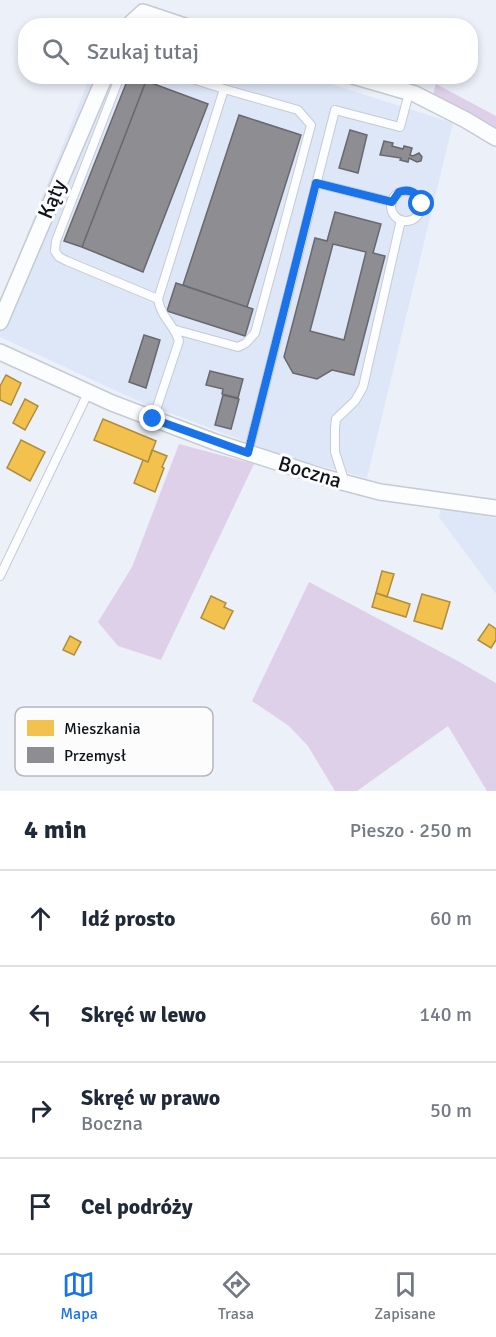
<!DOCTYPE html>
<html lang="pl">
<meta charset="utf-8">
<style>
:root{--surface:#fff;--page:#f6f6f7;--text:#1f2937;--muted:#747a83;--line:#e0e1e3;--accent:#1a73e8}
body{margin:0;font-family:Signika,sans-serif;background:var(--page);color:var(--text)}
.stop{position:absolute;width:18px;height:18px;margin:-14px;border:4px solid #1a73e8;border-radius:50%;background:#fff}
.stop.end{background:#1a73e8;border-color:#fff;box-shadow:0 2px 6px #0008}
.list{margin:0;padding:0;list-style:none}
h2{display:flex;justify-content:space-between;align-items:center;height:78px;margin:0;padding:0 24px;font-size:26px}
h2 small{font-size:20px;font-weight:400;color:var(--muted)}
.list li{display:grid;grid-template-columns:39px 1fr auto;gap:18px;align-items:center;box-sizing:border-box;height:96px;padding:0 24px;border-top:2px solid var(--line)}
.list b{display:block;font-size:22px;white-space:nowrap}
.list p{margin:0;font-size:20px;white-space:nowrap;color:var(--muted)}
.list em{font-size:20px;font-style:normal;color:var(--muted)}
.icon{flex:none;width:33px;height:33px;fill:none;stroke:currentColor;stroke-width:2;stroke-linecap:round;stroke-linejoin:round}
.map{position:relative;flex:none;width:496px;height:791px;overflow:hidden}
.search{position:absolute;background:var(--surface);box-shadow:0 3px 9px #0003;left:18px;right:18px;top:18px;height:66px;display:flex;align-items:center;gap:15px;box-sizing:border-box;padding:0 21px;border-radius:24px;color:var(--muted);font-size:22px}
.sheet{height:462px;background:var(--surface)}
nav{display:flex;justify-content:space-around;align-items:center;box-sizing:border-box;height:84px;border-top:2px solid var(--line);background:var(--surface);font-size:16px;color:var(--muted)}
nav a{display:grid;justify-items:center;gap:3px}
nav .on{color:var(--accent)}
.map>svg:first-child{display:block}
.built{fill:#dee7f7}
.green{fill:#dfd0e9}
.homes{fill:#f2c14e;stroke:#ae8d3f;stroke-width:1.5}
.industry{fill:#8d8d92;stroke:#67696e;stroke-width:1.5;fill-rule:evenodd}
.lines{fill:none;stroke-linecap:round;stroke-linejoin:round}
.lane-casing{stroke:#c6cad2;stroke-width:10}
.street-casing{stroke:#c6cad2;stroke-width:18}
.lane{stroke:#fcfdfe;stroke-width:8}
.street{stroke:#fcfdfe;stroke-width:15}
.route{stroke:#1a73e8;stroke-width:8}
.labels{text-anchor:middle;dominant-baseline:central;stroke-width:6;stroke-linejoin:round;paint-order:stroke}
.street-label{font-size:21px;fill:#0f141b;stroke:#fcfcfc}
.key{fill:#fcfcfc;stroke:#b5b6b8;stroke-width:1.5}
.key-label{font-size:16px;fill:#0f141b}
</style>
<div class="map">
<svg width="496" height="791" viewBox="0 0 496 791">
<rect width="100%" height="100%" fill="#ecf0f8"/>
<path class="built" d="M 90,77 L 309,77 L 453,123 L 367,478 L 289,458 L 136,400 L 0,337 L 0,302 Z
M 441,506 L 496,515 L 496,594 L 439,517 Z"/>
<path class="green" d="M 436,84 L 496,116 L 496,133 L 432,98 Z
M 179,444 L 254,464 L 161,660 L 118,646 L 98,622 L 132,567 Z
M 309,582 L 456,660 L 496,683 L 496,791 L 487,791 L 448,726 L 357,791 L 335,791 L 308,746 L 289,726 L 252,701 Z"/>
<path class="homes" d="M 6,375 L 21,383 L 11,405 L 0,400 L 0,386 Z
M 25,399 L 38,406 L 25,430 L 13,423 Z
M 103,419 L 156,441 L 148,462 L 94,440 Z
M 21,440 L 45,452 L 30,481 L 7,468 Z
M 152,450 L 167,456 L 162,467 L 164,468 L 155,492 L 134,483 L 143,460 L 148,462 Z
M 382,571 L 394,574 L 387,597 L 376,593 Z
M 376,593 L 410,604 L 406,617 L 372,607 Z
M 422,594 L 450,602 L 442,629 L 414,621 Z
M 211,596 L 226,603 L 224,607 L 233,611 L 224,629 L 201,618 Z
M 489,624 L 496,629 L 496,640 L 491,648 L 478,640 Z
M 70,636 L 81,642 L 74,655 L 63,650 Z"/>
<path class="industry" d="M 129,76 L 137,76 L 146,81 L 82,247 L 64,241 Z
M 146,81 L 208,104 L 143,272 L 82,247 Z
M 239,115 L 301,135 L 247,307 L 183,285 Z
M 350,130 L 367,135 L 358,173 L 339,168 Z
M 384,141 L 393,143 L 392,146 L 403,149 L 404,146 L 412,148 L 410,155 L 413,156 L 419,153 L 422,157 L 421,161 L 417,162 L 409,158 L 408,162 L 400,160 L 401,158 L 380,155 Z
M 335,212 L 381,224 L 373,253 L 385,256 L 354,375 L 332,370 L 317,379 L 293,373 L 284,357 L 315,238 L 327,241 ZM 333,244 L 366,252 L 344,340 L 310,331 Z
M 176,283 L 253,309 L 245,336 L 167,311 Z
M 144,335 L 160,340 L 146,388 L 129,382 Z
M 210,371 L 243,379 L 238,398 L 222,394 L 223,389 L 206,385 Z
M 223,395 L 239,399 L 231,429 L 215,425 Z"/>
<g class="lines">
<g class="lane-casing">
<path id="lane" d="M 120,76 L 56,241 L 55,251 L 59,257 L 67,261 L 158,299
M 316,183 L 392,202
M391 206a15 15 0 1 1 30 0a15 15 0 1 1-30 0Z
M 176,330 L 238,347 L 246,343 L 255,333 L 311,125 L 298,110 L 224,89
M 153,419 L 179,341 C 174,324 161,318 158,299 L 224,89 L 183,76
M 248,453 L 335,110 L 400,127 L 409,93
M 345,483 L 335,452 L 335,428 L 336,419 L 355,401 L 363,387 L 401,220
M 0,576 L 88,393"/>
</g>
<g class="street-casing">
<path id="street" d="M 128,26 L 143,12 L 185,26
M 353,76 L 415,94 L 466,120 L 496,138
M 0,322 L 105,76
M 0,352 L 112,403 L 215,442 L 323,477 L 380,492 L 496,508"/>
</g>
<use href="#lane" class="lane"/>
<use href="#street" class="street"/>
</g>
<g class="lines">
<path class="route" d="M 153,419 L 248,453 L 316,183 L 392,202 L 399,192 C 410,188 418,193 422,204"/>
</g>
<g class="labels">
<g class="street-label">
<text transform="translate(52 199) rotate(-67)">Kąty</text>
<text transform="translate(310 472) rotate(17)">Boczna</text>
</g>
</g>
<rect x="15" y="707" width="198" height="69" rx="9" class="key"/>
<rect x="27" y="720" width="27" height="16" fill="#f2c14e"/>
<rect x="27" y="747" width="27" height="16" fill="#8d8d92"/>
<g class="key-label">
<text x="64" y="734">Mieszkania</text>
<text x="64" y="761">Przemysł</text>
</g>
</svg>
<div class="stop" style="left:422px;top:204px"></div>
<div class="stop end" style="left:153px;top:419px"></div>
<div class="search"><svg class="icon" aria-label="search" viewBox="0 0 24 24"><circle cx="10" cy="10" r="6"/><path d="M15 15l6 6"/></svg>Szukaj tutaj</div>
</div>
<section class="sheet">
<h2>4 min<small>Pieszo · 250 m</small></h2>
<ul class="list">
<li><svg class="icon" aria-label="ahead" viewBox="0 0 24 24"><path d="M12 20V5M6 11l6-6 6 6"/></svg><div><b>Idź prosto</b></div><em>60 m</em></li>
<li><svg class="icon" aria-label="left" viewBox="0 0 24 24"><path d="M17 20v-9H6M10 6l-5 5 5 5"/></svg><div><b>Skręć w lewo</b></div><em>140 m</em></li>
<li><svg class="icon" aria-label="right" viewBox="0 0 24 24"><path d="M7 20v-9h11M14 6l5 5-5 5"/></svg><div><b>Skręć w prawo</b><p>Boczna</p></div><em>50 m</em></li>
<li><svg class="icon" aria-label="arrive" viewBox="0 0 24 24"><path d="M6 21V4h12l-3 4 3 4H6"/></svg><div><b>Cel podróży</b></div></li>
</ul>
</section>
<nav>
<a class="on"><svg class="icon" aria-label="map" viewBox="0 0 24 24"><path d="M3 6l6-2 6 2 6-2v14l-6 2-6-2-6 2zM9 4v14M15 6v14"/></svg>Mapa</a>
<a><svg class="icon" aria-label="directions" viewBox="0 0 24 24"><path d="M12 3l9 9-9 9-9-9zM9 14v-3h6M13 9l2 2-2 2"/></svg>Trasa</a>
<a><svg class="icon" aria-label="saved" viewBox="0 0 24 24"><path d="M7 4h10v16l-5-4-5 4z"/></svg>Zapisane</a>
</nav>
